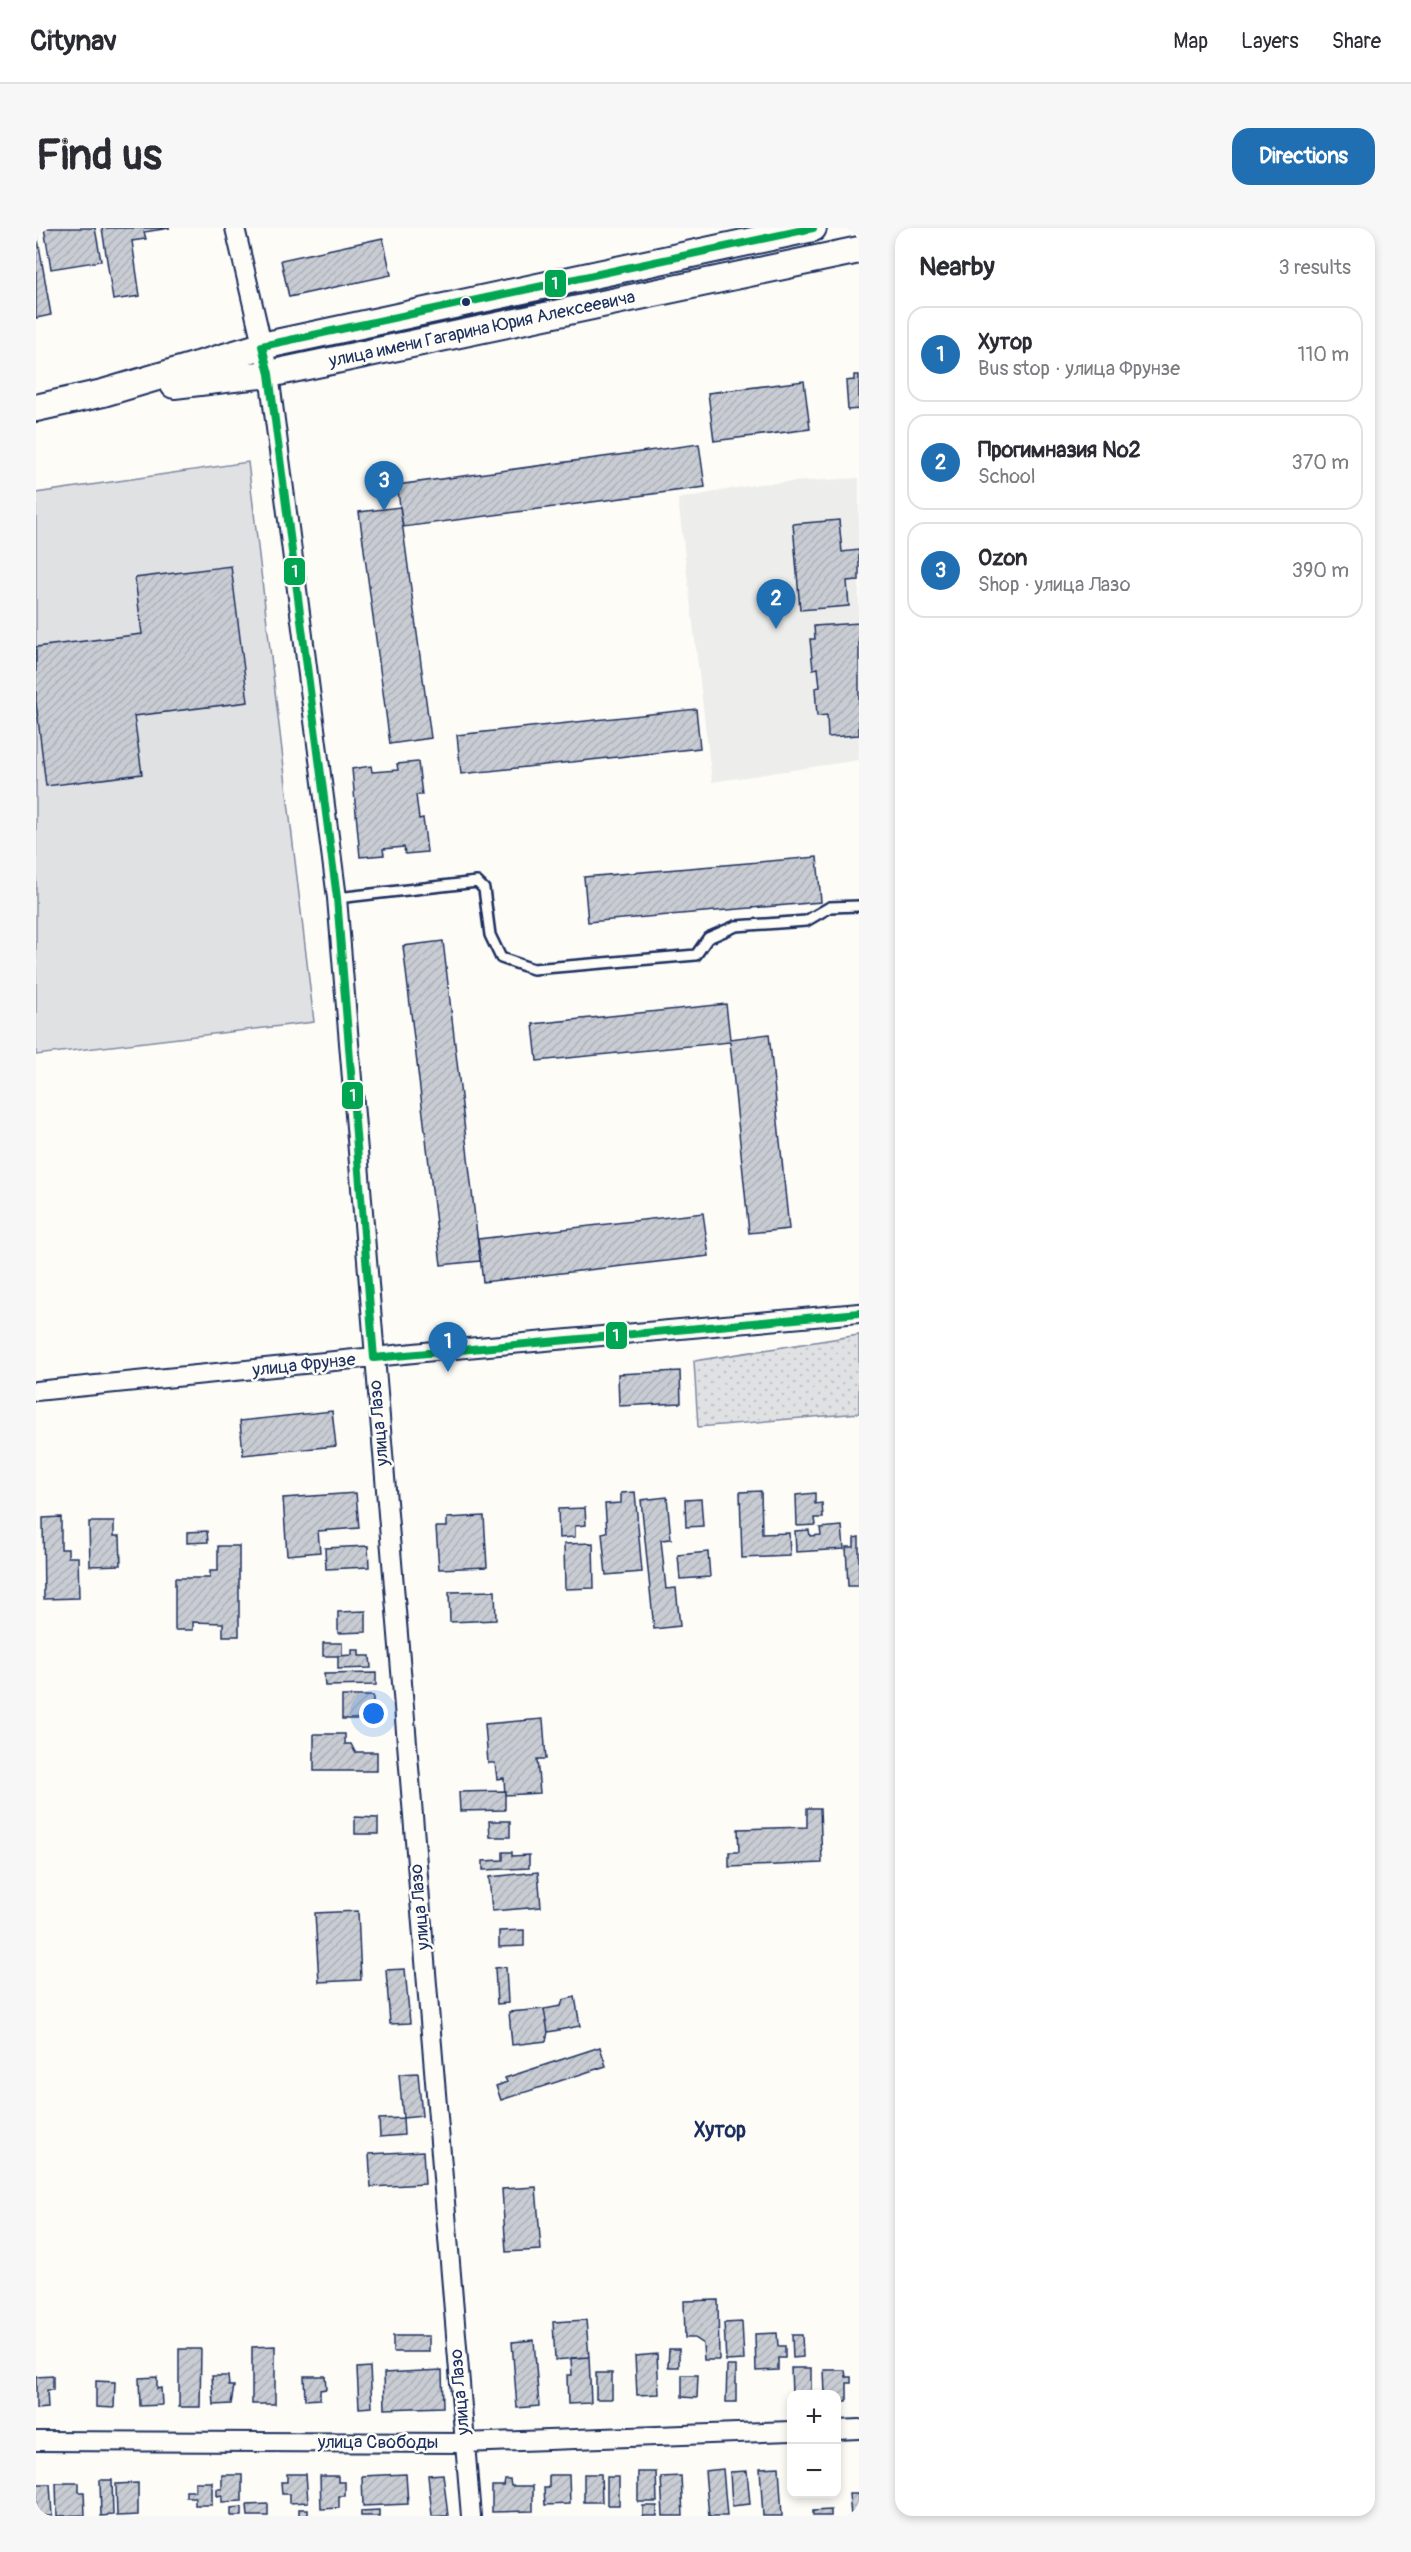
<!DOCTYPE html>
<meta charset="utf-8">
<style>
:root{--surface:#fff;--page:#f7f7f7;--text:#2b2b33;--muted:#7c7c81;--line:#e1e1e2;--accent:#1f6fb2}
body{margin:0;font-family:Pangolin,sans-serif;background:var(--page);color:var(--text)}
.controls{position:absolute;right:18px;bottom:18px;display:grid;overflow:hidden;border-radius:12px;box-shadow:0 3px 9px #0003}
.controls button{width:54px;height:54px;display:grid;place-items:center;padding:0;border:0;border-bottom:2px solid var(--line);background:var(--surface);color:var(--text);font:30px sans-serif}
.you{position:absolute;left:338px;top:1486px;width:21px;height:21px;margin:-15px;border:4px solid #fff;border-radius:50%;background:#1a73e8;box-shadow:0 0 0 9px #1a73e833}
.badge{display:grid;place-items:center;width:39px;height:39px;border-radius:50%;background:var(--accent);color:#fff;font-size:20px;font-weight:700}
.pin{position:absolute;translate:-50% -50px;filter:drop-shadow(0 2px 3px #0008)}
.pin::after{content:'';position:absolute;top:32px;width:21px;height:18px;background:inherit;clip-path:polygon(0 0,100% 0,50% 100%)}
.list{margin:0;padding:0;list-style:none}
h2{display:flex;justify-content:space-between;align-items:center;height:78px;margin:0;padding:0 24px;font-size:26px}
h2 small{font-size:20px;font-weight:400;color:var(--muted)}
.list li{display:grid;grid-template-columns:39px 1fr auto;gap:18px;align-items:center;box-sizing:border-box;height:96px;margin:0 12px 12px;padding:0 12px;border:2px solid var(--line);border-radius:18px}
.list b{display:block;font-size:22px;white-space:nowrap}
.list p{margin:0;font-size:20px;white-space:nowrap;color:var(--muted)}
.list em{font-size:20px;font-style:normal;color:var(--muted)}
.map{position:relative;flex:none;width:823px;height:2288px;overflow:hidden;border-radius:18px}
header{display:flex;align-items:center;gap:36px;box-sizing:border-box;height:84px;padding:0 30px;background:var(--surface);border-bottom:2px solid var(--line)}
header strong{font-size:28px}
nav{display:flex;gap:33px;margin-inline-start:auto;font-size:21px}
.intro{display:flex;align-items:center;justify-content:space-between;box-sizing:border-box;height:144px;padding:0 36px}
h1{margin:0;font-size:42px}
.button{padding:15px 27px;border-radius:18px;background:var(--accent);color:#fff;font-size:21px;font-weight:700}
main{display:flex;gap:36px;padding:0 36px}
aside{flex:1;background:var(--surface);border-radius:18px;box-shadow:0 3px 9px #0003}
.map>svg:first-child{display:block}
.built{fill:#edeeec}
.grass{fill:url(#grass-dots);stroke:#7e88a0;stroke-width:1.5}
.garden{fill:#e0e1e3;stroke:#7e88a0;stroke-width:1.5}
.building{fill:url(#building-hatch);stroke:#1b2f5e;stroke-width:1.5}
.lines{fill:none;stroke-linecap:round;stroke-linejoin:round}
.lane-casing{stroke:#1b2f5e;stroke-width:14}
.street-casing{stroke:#1b2f5e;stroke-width:22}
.secondary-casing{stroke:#1b2f5e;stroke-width:30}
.lane{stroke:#fdfcf7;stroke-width:9}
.street{stroke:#fdfcf7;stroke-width:18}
.secondary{stroke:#fdfcf7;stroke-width:26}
.bus-1-casing{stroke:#fdfcf7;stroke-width:12}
.bus-1{stroke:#00a651;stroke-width:8}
.bus-dot{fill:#1b2f5e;stroke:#fdfcf7;stroke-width:2}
.labels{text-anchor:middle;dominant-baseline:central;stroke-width:5;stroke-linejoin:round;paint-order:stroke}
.street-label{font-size:18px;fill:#1b2f5e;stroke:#fdfcf7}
.quarter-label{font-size:21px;font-weight:bold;fill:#1b2f5e;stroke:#fdfcf7}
.line-badge{stroke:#fdfcf7;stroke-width:2}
.badge-label{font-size:16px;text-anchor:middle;font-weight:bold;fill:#fff}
</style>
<header>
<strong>Citynav</strong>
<nav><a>Map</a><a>Layers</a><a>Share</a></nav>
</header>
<div class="intro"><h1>Find us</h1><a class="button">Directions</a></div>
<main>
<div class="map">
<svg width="823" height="2288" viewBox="0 0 823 2288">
<defs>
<pattern id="grass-dots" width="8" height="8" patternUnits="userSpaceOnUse" patternTransform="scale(1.5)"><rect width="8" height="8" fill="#e0e1e3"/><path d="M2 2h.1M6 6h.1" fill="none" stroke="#c0c1c5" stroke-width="1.8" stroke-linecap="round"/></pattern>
<pattern id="building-hatch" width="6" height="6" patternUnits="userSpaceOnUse" patternTransform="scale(1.5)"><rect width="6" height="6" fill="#c9ccd3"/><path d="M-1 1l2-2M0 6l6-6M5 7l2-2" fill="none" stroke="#acb0b8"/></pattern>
</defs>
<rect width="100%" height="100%" fill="#fdfcf7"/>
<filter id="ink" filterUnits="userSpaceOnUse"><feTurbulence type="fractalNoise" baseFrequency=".0167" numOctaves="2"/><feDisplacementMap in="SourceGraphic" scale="12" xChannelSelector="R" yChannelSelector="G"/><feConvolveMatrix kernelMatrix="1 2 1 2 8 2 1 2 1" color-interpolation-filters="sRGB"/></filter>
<g filter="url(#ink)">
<path class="built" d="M 823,250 L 823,532 L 676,554 L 642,271 L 722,256 Z"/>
<path class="grass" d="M 823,1107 L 823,1185 L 662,1199 L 658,1133 Z"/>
<path class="garden" d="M 212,234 L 278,794 L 0,827 L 0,265 Z"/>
<path class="building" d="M 0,0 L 15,87 L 0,90 Z
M 8,0 L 59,0 L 65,33 L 15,41 Z
M 66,0 L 134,0 L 108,4 L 110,11 L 96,13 L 104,68 L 77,72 Z
M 347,10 L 355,47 L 253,69 L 245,32 Z
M 818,147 L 823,147 L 823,181 L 812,182 L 810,153 L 818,152 Z
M 768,153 L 774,201 L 678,213 L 672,165 Z
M 663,216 L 669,259 L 367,299 L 361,257 Z
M 364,279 L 395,510 L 354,516 L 323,284 Z
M 803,292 L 806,324 L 823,322 L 823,352 L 811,353 L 813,378 L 764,382 L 757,296 Z
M 195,338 L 212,474 L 98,488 L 106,546 L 10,558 L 0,474 L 0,419 L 106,406 L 99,350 Z
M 823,395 L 823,507 L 792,509 L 791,487 L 781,488 L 779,460 L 784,459 L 782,440 L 777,441 L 774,411 L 779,411 L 778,398 Z
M 660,481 L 664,520 L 425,546 L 421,507 Z
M 382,534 L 386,567 L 380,567 L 383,591 L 387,590 L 391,624 L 369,626 L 368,619 L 347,621 L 348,627 L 324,629 L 316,541 L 335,538 L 336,544 L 362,542 L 361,536 Z
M 781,629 L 785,674 L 552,694 L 548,649 Z
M 407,713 L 444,1033 L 405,1037 L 367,718 Z
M 690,776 L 694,811 L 733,806 L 753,1001 L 713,1005 L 694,814 L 501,833 L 497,796 Z
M 667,985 L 673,1028 L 447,1054 L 442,1011 Z
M 644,1143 L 645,1175 L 583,1178 L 582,1146 Z
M 296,1183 L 300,1218 L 207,1227 L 204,1193 Z
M 725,1263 L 726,1306 L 753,1305 L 754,1328 L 706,1330 L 704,1264 Z
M 599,1264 L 606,1344 L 570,1347 L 566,1305 L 571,1304 L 569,1276 L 585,1275 L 585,1265 Z
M 320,1265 L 323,1300 L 282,1303 L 284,1324 L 251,1327 L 247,1270 Z
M 779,1265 L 779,1276 L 786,1275 L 787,1290 L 779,1290 L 780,1297 L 761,1298 L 760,1267 Z
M 631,1269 L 635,1311 L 625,1312 L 630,1361 L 640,1360 L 644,1398 L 618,1401 L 605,1272 Z
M 665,1271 L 667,1298 L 650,1299 L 649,1272 Z
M 549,1280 L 550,1297 L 539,1298 L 539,1309 L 523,1310 L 522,1281 Z
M 448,1288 L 451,1339 L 403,1341 L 400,1299 L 411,1299 L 411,1290 Z
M 25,1289 L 25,1321 L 32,1321 L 32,1329 L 42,1329 L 43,1370 L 8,1371 L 7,1290 Z
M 53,1294 L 78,1294 L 78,1308 L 84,1308 L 85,1337 L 54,1338 Z
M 806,1298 L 808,1321 L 760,1324 L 759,1303 L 773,1302 L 774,1308 L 785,1307 L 784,1300 Z
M 171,1303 L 172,1314 L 151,1315 L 151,1304 Z
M 823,1309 L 823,1358 L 812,1358 L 810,1319 L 818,1319 L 818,1310 Z
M 557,1315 L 558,1360 L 529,1361 L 528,1316 Z
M 182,1318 L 203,1318 L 203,1408 L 187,1408 L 187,1395 L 157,1394 L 157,1402 L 139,1402 L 139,1350 L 174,1350 L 174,1343 L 182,1343 Z
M 332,1318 L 333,1339 L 290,1341 L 289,1320 Z
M 672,1324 L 674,1349 L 644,1351 L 642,1327 Z
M 459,1363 L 460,1392 L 414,1394 L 413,1364 Z
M 330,1383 L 330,1404 L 302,1405 L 302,1384 Z
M 287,1415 L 306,1415 L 306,1428 L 287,1428 Z
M 316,1422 L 323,1422 L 323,1428 L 334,1428 L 335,1440 L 302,1441 L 302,1428 L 316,1427 Z
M 340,1445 L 340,1457 L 289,1458 L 288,1446 Z
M 306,1468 L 337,1468 L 337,1491 L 306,1491 Z
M 507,1491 L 510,1531 L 501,1531 L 504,1565 L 469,1567 L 468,1550 L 461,1551 L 459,1535 L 452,1535 L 449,1496 Z
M 278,1506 L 309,1506 L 309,1516 L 315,1516 L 319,1524 L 341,1524 L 341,1543 L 278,1543 Z
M 469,1563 L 469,1582 L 424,1583 L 423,1564 Z
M 771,1580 L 784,1580 L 786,1635 L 693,1639 L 693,1624 L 703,1624 L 702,1601 L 771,1599 Z
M 319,1589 L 342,1590 L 342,1606 L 319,1606 Z
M 453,1593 L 474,1593 L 474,1609 L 454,1609 Z
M 467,1624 L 476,1624 L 476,1628 L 493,1627 L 493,1640 L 447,1642 L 447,1633 L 467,1632 Z
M 502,1644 L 505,1679 L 456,1683 L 453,1649 Z
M 322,1683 L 325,1752 L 283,1754 L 279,1685 Z
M 488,1702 L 488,1718 L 463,1719 L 463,1703 Z
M 470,1739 L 472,1775 L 461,1776 L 459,1740 Z
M 369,1741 L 374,1795 L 354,1796 L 350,1742 Z
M 539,1769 L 544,1798 L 512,1804 L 508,1781 L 525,1778 L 527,1772 Z
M 508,1781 L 512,1804 L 510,1813 L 476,1817 L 473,1784 Z
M 564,1819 L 570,1838 L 465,1872 L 460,1858 L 471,1854 L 469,1850 Z
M 382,1845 L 386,1888 L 367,1890 L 363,1846 Z
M 367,1890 L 368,1907 L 344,1909 L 343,1891 Z
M 387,1923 L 389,1956 L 335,1959 L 333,1926 Z
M 500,1959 L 505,2022 L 470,2024 L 466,1961 Z
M 682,2072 L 683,2132 L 668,2132 L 667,2116 L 658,2110 L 649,2110 L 648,2073 Z
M 550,2092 L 553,2129 L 519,2132 L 517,2094 Z
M 706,2094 L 708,2132 L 690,2133 L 688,2095 Z
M 741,2105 L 742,2118 L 749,2118 L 749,2130 L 742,2130 L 742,2142 L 720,2143 L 719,2106 Z
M 756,2107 L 766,2107 L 767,2129 L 757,2130 Z
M 357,2108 L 393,2108 L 393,2124 L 357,2124 Z
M 498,2112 L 503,2178 L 481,2180 L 476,2114 Z
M 239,2118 L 239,2176 L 216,2176 L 216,2119 Z
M 143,2121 L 165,2121 L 164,2179 L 143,2179 Z
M 633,2121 L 643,2121 L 643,2139 L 632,2139 Z
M 621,2126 L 623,2166 L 601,2167 L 599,2128 Z
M 553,2129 L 555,2175 L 532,2176 L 531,2147 L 536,2147 L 535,2130 Z
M 691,2138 L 700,2138 L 700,2174 L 690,2174 Z
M 334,2139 L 336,2179 L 323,2180 L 321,2140 Z
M 755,2140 L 775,2140 L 775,2166 L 756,2166 Z
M 406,2142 L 407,2179 L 349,2181 L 348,2145 Z
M 788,2142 L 809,2142 L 810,2149 L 815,2149 L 815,2155 L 811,2155 L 811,2173 L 800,2173 L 800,2166 L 789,2166 Z
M 560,2145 L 576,2145 L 576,2171 L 560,2171 Z
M 646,2147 L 662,2147 L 661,2170 L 646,2169 Z
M 17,2148 L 17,2162 L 11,2162 L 12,2180 L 0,2181 L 0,2149 Z
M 176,2148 L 192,2148 L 193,2158 L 198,2158 L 195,2176 L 178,2177 Z
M 268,2148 L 289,2148 L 290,2161 L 284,2162 L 284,2171 L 269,2172 Z
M 121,2149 L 121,2161 L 125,2160 L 126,2177 L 104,2178 L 103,2150 Z
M 60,2153 L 79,2154 L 78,2180 L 60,2179 Z
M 743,2239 L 746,2288 L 727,2288 L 724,2240 Z
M 687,2241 L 691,2288 L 673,2288 L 669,2243 Z
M 711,2243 L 714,2276 L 696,2278 L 694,2244 Z
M 602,2244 L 620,2244 L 621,2274 L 602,2274 Z
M 251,2246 L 270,2246 L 272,2274 L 253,2275 L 253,2266 L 246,2266 L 245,2254 L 251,2254 Z
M 370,2246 L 372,2276 L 327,2278 L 326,2248 Z
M 407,2246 L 412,2288 L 396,2288 L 392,2247 Z
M 548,2246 L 565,2246 L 566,2274 L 548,2274 Z
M 186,2247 L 206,2247 L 206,2273 L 186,2274 L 186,2267 L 181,2268 L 181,2261 L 186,2261 Z
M 513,2247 L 533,2247 L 534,2276 L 509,2277 L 508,2260 L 513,2260 Z
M 284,2248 L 302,2248 L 302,2254 L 309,2254 L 309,2268 L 303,2268 L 303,2280 L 285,2281 Z
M 645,2248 L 647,2288 L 627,2288 L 625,2249 Z
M 571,2249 L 583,2249 L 583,2277 L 571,2277 Z
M 64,2252 L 76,2252 L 77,2287 L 65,2288 Z
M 469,2252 L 474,2252 L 475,2258 L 497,2258 L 497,2283 L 456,2284 L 456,2258 L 468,2258 Z
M 159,2254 L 176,2254 L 176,2277 L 159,2277 L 159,2269 L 150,2269 L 150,2263 L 159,2263 Z
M 20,2255 L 43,2255 L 43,2264 L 48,2264 L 49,2287 L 21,2288 Z
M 102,2255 L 102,2287 L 81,2288 L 80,2256 Z
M 0,2256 L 14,2256 L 16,2288 L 0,2288 Z
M 813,2266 L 823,2266 L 823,2288 L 815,2288 Z
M 232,2276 L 232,2288 L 212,2288 L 211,2277 Z
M 607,2278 L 621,2278 L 621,2288 L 607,2288 Z
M 206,2279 L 206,2288 L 195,2288 L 195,2280 Z
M 263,2281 L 272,2281 L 272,2288 L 263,2288 Z
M 343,2282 L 343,2288 L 325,2288 L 325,2283 Z
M 795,2282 L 795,2288 L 777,2288 L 777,2283 Z"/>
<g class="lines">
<g class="lane-casing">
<path id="lane" d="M 301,670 L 441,654 L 448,661 L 454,707 L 465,730 L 497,741 L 660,727 L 672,710 L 700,698 L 770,693 L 794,679 L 823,678"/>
</g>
<g class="street-casing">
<path id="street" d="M 199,0 L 233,146 L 301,670 L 435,2288
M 0,1163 L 408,1122 L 823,1085
M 800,2202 L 823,2201
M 0,2213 L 428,2215 L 756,2203"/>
</g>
<g class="secondary-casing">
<path id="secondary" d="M 138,157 L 233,146 L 823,22
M 0,180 L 67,165 L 226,118 L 777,0"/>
</g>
<use href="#lane" class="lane"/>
<use href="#street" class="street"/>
<use href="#secondary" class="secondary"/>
<g class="bus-1-casing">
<path id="bus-1" d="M 338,1130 L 301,670 L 233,146 L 226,118 L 777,0
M 338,1130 L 823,1085"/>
</g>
<use href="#bus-1" class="bus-1"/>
</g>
</g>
<circle class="bus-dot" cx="430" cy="74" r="5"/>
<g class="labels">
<g class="street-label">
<text transform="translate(446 101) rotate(-12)">улица имени Гагарина Юрия Алексеевича</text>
<text transform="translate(268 1137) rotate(-6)">улица Фрунзе</text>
<text transform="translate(343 1195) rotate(-95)">улица Лазо</text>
<text transform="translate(384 1679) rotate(-95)">улица Лазо</text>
<text transform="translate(424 2164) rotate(-95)">улица Лазо</text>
<text x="342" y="2214">улица Свободы</text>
</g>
<g class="quarter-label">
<text x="684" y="1902">Хутор</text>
</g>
</g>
<g class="line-badge">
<rect x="508" y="41" width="23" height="29" rx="6" fill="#00a651"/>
<rect x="247" y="329" width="23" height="29" rx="6" fill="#00a651"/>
<rect x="305" y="853" width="23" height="29" rx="6" fill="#00a651"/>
<rect x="569" y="1093" width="23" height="29" rx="6" fill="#00a651"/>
</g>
<g class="badge-label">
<text x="519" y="61">1</text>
<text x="259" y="349">1</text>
<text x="317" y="873">1</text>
<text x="580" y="1113">1</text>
</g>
</svg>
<div class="controls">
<button>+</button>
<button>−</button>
</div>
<div class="you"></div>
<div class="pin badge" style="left:412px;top:1144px">1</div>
<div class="pin badge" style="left:740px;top:401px">2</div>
<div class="pin badge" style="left:348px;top:283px">3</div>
</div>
<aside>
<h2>Nearby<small>3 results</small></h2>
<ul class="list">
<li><span class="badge">1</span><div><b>Хутор</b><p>Bus stop · улица Фрунзе</p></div><em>110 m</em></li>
<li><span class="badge">2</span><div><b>Прогимназия №2</b><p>School</p></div><em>370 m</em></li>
<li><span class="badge">3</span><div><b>Ozon</b><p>Shop · улица Лазо</p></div><em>390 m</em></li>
</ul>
</aside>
</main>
